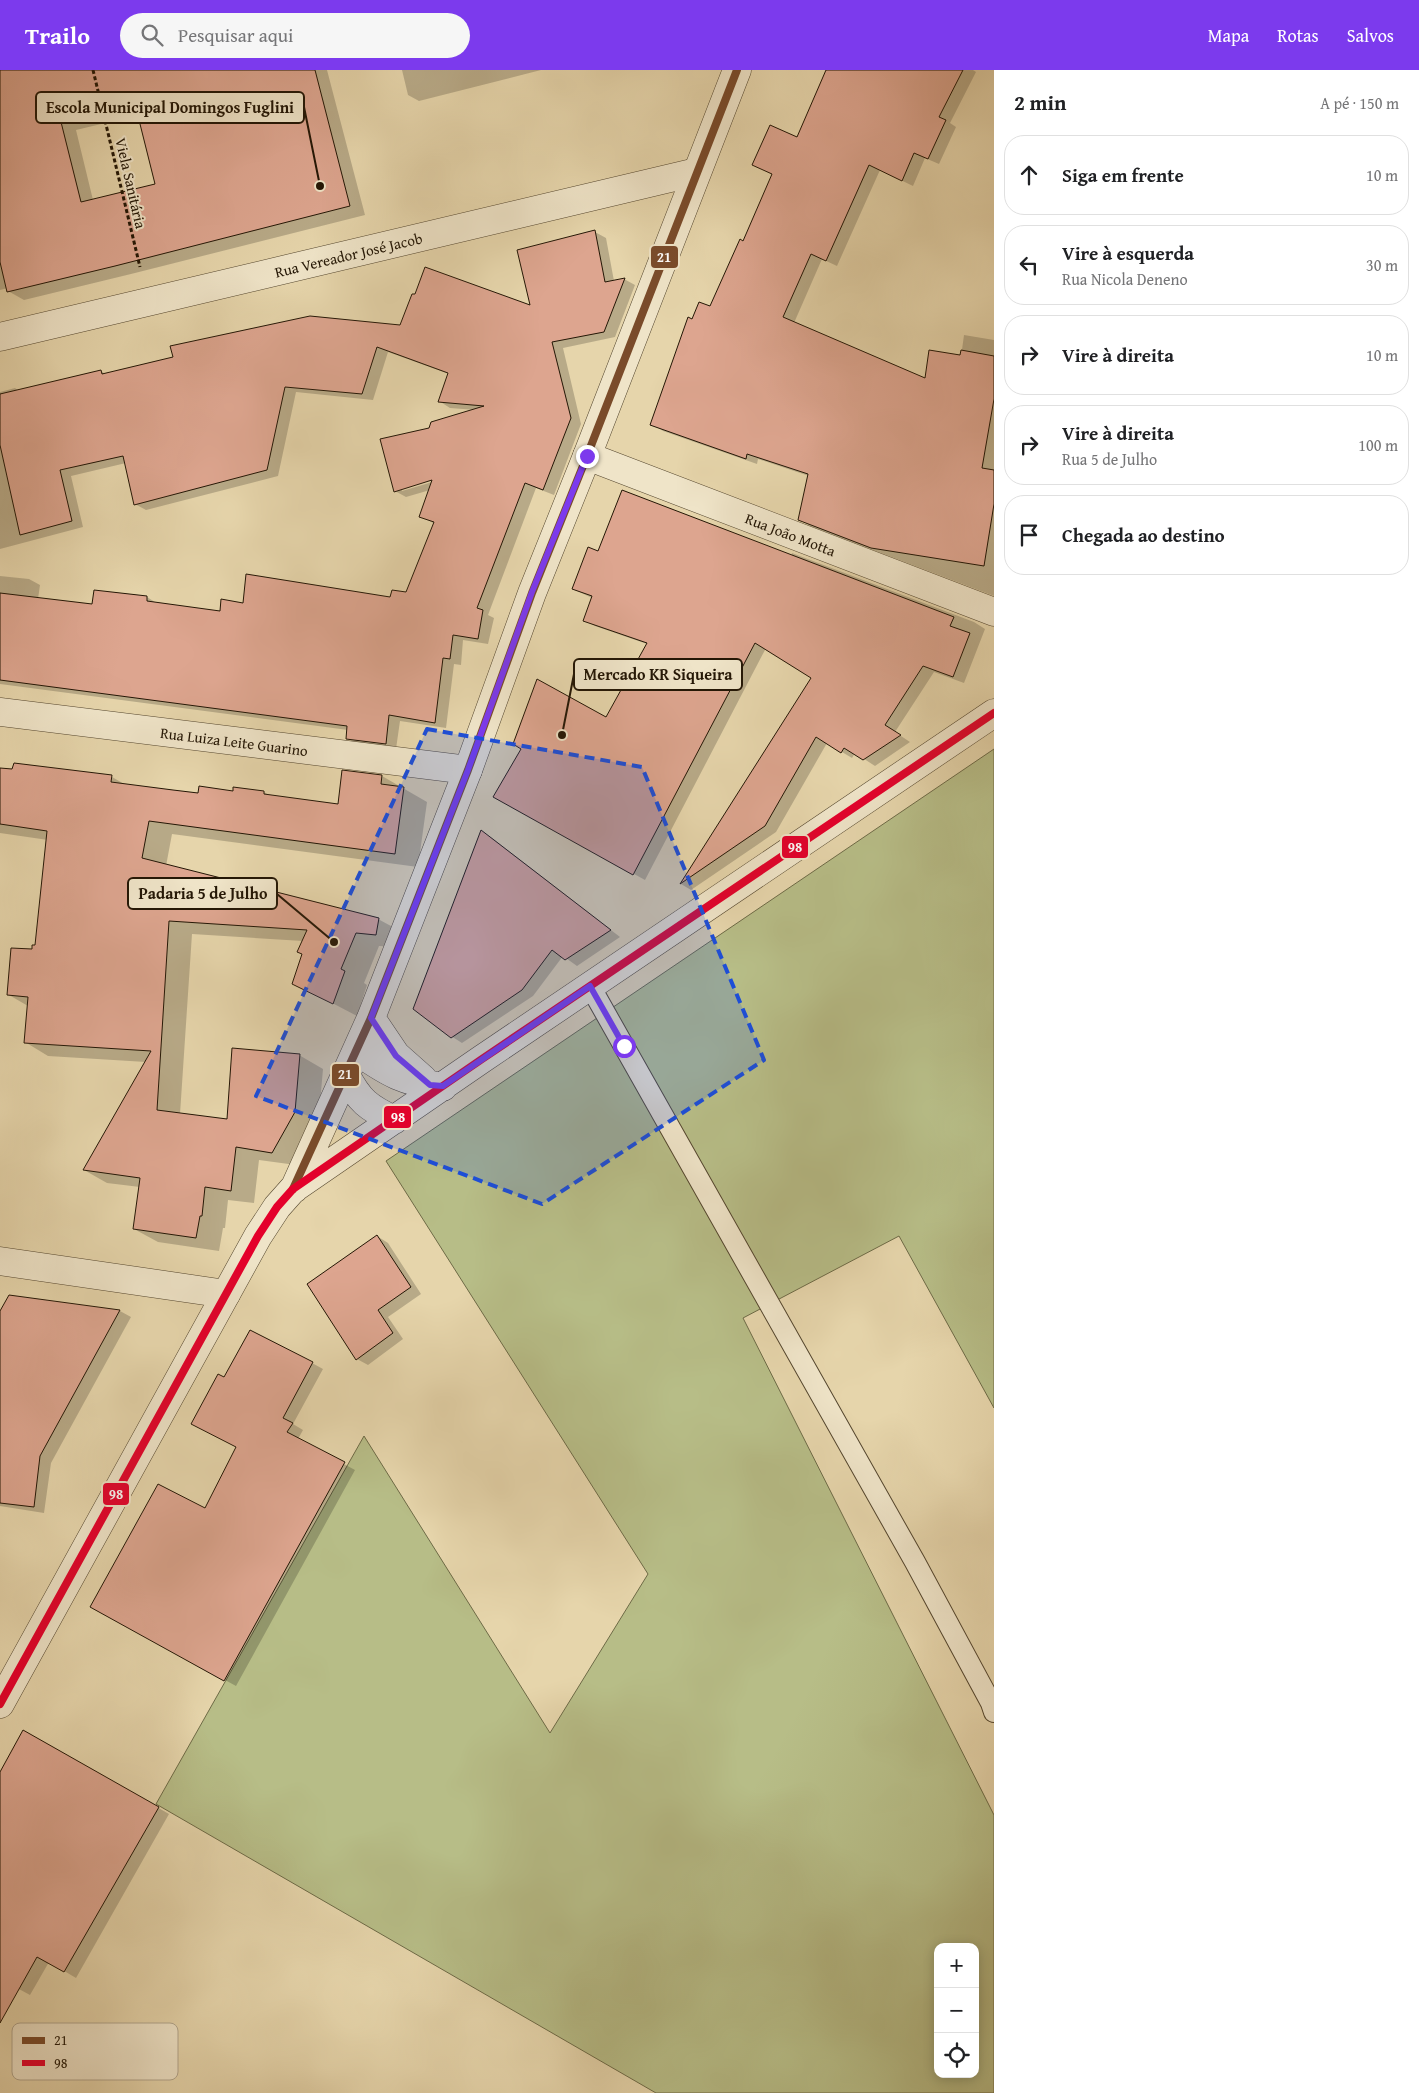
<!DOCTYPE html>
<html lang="pt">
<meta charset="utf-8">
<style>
:root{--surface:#fff;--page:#f6f6f6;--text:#202124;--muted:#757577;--line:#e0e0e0;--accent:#7c3aed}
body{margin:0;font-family:"Gentium Book Plus",serif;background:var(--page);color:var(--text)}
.controls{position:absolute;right:15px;bottom:15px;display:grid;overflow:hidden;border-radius:10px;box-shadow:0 2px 12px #0003}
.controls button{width:45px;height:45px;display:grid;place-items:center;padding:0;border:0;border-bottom:1px solid var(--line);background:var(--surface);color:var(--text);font:25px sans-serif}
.stop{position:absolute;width:15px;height:15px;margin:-11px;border:4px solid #7c3aed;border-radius:50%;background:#fff}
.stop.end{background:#7c3aed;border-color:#fff;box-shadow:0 1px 5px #0008}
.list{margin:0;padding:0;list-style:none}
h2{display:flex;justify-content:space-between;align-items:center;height:65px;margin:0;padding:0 20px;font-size:21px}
h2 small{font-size:16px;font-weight:400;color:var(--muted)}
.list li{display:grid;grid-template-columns:32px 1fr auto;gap:15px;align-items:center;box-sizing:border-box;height:80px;margin:0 10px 10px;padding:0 10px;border:1px solid var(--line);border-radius:20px}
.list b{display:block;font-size:19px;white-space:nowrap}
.list p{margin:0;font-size:16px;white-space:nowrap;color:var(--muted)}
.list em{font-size:16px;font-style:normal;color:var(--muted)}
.icon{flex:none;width:28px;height:28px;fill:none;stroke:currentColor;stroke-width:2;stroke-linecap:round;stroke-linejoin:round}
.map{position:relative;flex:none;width:994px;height:2023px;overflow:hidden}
header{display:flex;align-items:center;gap:30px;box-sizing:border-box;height:70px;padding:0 25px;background:var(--accent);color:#fff}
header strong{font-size:24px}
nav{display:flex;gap:28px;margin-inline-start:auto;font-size:18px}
.search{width:350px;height:45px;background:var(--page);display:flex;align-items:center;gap:12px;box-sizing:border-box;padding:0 18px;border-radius:28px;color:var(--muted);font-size:19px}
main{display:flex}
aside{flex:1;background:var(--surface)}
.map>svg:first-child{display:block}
.green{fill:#b7bd87;stroke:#6d6a46;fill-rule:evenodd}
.shadow{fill:#0003;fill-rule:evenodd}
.building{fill:#dda58f;stroke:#231605;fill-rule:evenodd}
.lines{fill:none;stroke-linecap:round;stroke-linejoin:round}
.service-casing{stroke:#54462e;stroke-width:22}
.minor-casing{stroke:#54462e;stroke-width:29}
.tertiary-casing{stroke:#54462e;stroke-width:29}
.path{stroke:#231605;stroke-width:3;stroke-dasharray:4 2.5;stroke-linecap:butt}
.service{stroke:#efe4c8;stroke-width:20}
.minor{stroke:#efe4c8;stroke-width:28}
.tertiary{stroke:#efe4c8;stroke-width:28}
.bus-1-casing{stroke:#efe4c8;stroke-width:11}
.bus-2-casing{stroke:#efe4c8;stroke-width:11}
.bus-1{stroke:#7a4b2a;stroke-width:8}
.bus-2{stroke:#e4002b;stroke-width:8}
.route{stroke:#7c3aed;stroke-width:6}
.marked{fill:#1d4ed8;fill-opacity:0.2;stroke:#1d4ed8;stroke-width:4;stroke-dasharray:10 6;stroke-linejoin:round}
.labels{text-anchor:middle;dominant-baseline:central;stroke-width:4;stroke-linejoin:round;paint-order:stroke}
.street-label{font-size:15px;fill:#231605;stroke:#efe4c8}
.key{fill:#efe4c8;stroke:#b2a68e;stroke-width:1}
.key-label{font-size:14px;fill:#231605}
.leader{fill:none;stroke:#231605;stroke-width:2}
.callout-dot{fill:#231605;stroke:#efe4c8;stroke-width:2}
.callout{fill:#efe4c8;stroke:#231605;stroke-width:2}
.callout-label{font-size:16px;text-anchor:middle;font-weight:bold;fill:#231605}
.line-badge{stroke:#efe4c8;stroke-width:2}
.badge-label{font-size:14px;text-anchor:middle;font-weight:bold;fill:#fff}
</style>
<header>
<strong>Trailo</strong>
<div class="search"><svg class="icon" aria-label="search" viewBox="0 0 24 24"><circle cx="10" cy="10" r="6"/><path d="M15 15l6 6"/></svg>Pesquisar aqui</div>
<nav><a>Mapa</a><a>Rotas</a><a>Salvos</a></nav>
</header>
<main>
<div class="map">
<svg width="994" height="2023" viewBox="0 0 994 2023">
<rect width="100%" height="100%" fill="#e6d5ab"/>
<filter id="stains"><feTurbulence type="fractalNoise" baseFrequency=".004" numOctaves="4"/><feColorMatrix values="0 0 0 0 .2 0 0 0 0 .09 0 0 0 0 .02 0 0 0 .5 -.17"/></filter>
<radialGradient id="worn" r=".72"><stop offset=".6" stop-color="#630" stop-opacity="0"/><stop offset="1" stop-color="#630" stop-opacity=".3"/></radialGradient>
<path class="green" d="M 994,679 L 994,1338 L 899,1166 L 743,1248 L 994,1745 L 994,2023 L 656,2023 L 156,1734 L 364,1366 L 550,1663 L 648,1504 L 386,1091 ZM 938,1877 L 975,1877 L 975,2004 L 938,2004 Z"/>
<path class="shadow" d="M 0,0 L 327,0 L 365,145 L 131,204 L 24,230 L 8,221 L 8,218 L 0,220 ZM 139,45 L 157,115 L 93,130 L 76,60 Z
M 402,0 L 541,0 L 419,31 L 408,25 Z
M 828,0 L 973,0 L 976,2 L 950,53 L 956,57 L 939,94 L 925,88 L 913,116 L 880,100 L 837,196 L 822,189 L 794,253 L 926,310 L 961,287 L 964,265 L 994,270 L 994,526 L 810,456 L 799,449 L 809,406 L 758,389 L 757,394 L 663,361 L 652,354 L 693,250 L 711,238 L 744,172 L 773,105 L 754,95 L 797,69 Z
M 595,162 L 606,168 L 614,211 L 624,209 L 635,215 L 615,267 L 563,278 L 581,354 L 554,425 L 536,418 L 488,545 L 494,548 L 488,574 L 463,570 L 461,595 L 454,594 L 446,658 L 400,651 L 396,679 L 358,675 L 347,668 L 348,660 L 0,614 L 0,506 L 29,509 L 40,515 L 38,529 L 94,535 L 147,527 L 158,534 L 221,542 L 244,534 L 391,528 L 407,523 L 435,454 L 420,446 L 430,420 L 406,427 L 395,421 L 430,359 L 476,340 L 450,338 L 439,331 L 449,304 L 388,282 L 373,330 L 296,322 L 278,406 L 146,440 L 135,434 L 126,393 L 71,406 L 83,457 L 0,479 L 0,322 L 15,318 L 19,321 L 100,301 L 106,304 L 531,237 ZM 438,407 L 439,410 L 402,421 L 402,418 Z
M 599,483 L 791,488 L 792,483 L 974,552 L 985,559 L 964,613 L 934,602 L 895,662 L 910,672 L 875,696 L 855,683 L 852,688 L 827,673 L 776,762 L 691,820 L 681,814 L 813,608 L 766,578 L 645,810 L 495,727 L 607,649 L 647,574 L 595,556 L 584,550 L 592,528 L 573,519 Z
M 0,699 L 112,707 L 126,715 L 199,724 L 264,722 L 270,726 L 339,736 L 382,706 L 427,732 L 418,797 L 172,764 L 166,796 L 378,849 L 402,862 L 399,877 L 379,876 L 364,913 L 367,915 L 357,946 L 294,913 L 304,884 L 303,871 L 192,864 L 180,1044 L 228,1050 L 299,985 L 323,999 L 318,1056 L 296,1095 L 259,1090 L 254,1133 L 228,1130 L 225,1158 L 223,1158 L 219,1181 L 158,1172 L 134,1159 L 140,1117 L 107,1113 L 84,1100 L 146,992 L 48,986 L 25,972 L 28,936 L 9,925 L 36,877 L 48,770 L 0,763 Z
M 481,762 L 492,768 L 620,867 L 577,896 L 563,886 L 533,926 L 462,973 L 451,966 Z
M 377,1166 L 388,1173 L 421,1224 L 388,1247 L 403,1269 L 368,1295 L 357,1289 Z
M 10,1226 L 120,1241 L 131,1247 L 51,1393 L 44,1443 L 0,1436 L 0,1243 Z
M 312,1293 L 323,1299 L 293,1354 L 303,1360 L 298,1369 L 355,1400 L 236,1616 L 92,1537 L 206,1439 L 237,1377 L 224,1309 Z
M 24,1661 L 169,1744 L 76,1908 L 49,1892 L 30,1925 L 17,1918 L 0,1950 L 0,1704 Z"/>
<path class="building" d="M 0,0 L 315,0 L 350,136 L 115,196 L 7,222 L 0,192 ZM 135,34 L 155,114 L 81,132 L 61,52 Z
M 826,0 L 963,0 L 939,47 L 946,50 L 928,89 L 914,83 L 902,111 L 869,95 L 826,191 L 811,184 L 783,247 L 925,308 L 929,280 L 960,285 L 961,280 L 994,286 L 994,329 L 982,398 L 994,400 L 994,434 L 984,496 L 871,478 L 798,450 L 808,404 L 747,384 L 746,389 L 650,355 L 688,247 L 692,249 L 699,232 L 710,236 L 740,169 L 743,171 L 772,104 L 752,95 L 770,55 L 797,67 Z
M 595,160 L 605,212 L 625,208 L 604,262 L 552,272 L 571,348 L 543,420 L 525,413 L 477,538 L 483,540 L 478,569 L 453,565 L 450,589 L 443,588 L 435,653 L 389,645 L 386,674 L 346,669 L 347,656 L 0,610 L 0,523 L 92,534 L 94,520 L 147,526 L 147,531 L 220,541 L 221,529 L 243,533 L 246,504 L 390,527 L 392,520 L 406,522 L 434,452 L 419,447 L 432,410 L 394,422 L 380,369 L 429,358 L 431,352 L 484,336 L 438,332 L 448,303 L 377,277 L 362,324 L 285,317 L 267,400 L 134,435 L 123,386 L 60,400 L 72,451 L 20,465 L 0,375 L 0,324 L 101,300 L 102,304 L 173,287 L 170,276 L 310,246 L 400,255 L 412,224 L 415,224 L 425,197 L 530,235 L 517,180 Z
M 622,420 L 954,547 L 950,556 L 970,563 L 953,607 L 923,596 L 885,655 L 901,665 L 863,690 L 844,678 L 841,683 L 816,667 L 765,756 L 680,814 L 811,608 L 755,573 L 633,805 L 493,727 L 521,679 L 513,674 L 537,609 L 606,647 L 647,573 L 583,551 L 592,526 L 572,519 L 588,477 L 598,481 Z
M 14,693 L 112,705 L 111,712 L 173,720 L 198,723 L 199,716 L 233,721 L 233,717 L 264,721 L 264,724 L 338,734 L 342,700 L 382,705 L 381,714 L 404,717 L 395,784 L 149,751 L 142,788 L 379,848 L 376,865 L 356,863 L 341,899 L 345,901 L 333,934 L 292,914 L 302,884 L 297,882 L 307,860 L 169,851 L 157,1040 L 227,1049 L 232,978 L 300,984 L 295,1042 L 272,1083 L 236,1077 L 231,1121 L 205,1117 L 202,1146 L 200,1146 L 196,1168 L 133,1159 L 140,1108 L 83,1100 L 151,981 L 24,973 L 28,927 L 7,925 L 11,878 L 32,879 L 32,875 L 35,875 L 47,761 L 0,754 L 0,698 L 12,699 Z
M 481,760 L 611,860 L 565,890 L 552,880 L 522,920 L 451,968 L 413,939 Z
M 377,1165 L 411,1217 L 378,1240 L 393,1263 L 356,1290 L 307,1214 Z
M 9,1225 L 120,1240 L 40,1386 L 34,1437 L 0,1433 L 0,1241 Z
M 250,1260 L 313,1292 L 283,1348 L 293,1353 L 287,1362 L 345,1392 L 224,1611 L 90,1537 L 158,1414 L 205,1438 L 236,1377 L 191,1354 L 218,1304 L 224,1307 Z
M 23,1660 L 159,1737 L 64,1902 L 37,1887 L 0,1953 L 0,1702 Z"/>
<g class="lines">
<g class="service-casing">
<path id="service" d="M 590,916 L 915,1492 L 991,1633 L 994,1642"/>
</g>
<g class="minor-casing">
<g id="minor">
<path id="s1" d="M 0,267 L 696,102"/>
<path id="s2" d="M 587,386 L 994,542"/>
<path id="s3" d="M 0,642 L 468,700"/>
<path d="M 0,1191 L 226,1224"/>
</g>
</g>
<g class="tertiary-casing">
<path id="tertiary" d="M 371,948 L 396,985 L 423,1009
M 357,981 C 388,1003 404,1012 443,1017
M 346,1005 C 359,1031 369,1038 394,1050
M 294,1119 L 371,948 L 468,700 L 532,523 L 587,386 L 737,0
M 0,1634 L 258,1166 L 277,1137 L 293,1119 L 482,989 L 994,643"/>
</g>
<path class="path" d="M 93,0 L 140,197"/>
<use href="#service" class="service"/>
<use href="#minor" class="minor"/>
<use href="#tertiary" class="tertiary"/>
<g class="bus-1-casing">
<path id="bus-1" d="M 293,1119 L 371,948 L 468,700 L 532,523 L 587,386 L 737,0"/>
</g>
<g class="bus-2-casing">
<path id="bus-2" d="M 0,1634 L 258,1166 L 277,1137 L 293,1119 L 482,989 L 994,643"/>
</g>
<use href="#bus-1" class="bus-1"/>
<use href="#bus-2" class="bus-2"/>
</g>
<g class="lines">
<path class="route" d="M 587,386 L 532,522 L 468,700 L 371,948 L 396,986 L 430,1015 L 443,1016 L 590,916 L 624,976"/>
</g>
<path class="marked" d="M 427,659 L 642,697 L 764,990 L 542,1134 L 256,1026 Z"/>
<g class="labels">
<g class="street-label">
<text transform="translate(131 113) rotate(77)">Viela Sanitária</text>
<text stroke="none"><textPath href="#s1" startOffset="358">Rua Vereador José Jacob</textPath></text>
<text stroke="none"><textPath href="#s2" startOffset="218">Rua João Motta</textPath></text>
<text stroke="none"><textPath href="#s3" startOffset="236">Rua Luiza Leite Guarino</textPath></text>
</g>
</g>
<rect x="12" y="1953" width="166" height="57" rx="8" class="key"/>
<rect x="22" y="1967" width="23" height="7" fill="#7a4b2a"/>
<rect x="22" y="1990" width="23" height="6" fill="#e4002b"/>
<g class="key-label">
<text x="54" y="1975">21</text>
<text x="54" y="1998">98</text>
</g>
<path class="leader" d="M320 116L304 37M562 665L574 604M334 872L277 824"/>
<g class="callout-dot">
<circle cx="320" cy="116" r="5"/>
<circle cx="562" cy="665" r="5"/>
<circle cx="334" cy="872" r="5"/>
</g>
<g class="callout">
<rect x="36" y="22" width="268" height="31" rx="5"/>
<rect x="574" y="589" width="168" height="31" rx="5"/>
<rect x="128" y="808" width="149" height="31" rx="5"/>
</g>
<g class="callout-label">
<text x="170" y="43">Escola Municipal Domingos Fuglini</text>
<text x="658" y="610">Mercado KR Siqueira</text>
<text x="203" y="829">Padaria 5 de Julho</text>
</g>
<g class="line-badge">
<rect x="650" y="175" width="29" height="24" rx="5" fill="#7a4b2a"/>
<rect x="781" y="765" width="28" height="24" rx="5" fill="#e4002b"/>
<rect x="331" y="993" width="29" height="24" rx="5" fill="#7a4b2a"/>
<rect x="383" y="1035" width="29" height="24" rx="5" fill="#e4002b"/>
<rect x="102" y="1412" width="28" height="24" rx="5" fill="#e4002b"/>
</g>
<g class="badge-label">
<text x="664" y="192">21</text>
<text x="795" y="782">98</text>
<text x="345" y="1009">21</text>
<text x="398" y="1052">98</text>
<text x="116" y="1429">98</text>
</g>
<rect width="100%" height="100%" filter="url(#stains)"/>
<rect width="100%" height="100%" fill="url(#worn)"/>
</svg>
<div class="controls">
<button>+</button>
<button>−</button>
<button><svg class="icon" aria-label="locate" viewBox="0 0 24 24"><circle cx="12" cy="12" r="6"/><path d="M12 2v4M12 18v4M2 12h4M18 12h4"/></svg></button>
</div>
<div class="stop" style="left:624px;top:976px"></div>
<div class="stop end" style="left:587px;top:386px"></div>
</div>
<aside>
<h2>2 min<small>A pé · 150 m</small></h2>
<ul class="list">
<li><svg class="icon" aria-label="ahead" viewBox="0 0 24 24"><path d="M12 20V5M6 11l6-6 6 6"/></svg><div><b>Siga em frente</b></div><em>10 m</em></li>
<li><svg class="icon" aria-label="left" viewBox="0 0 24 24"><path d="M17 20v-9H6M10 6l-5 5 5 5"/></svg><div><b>Vire à esquerda</b><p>Rua Nicola Deneno</p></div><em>30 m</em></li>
<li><svg class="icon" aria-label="right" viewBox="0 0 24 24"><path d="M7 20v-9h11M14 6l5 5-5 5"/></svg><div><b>Vire à direita</b></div><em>10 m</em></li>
<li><svg class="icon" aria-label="right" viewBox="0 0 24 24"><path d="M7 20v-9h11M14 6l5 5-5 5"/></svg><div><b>Vire à direita</b><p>Rua 5 de Julho</p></div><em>100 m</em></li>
<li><svg class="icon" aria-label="arrive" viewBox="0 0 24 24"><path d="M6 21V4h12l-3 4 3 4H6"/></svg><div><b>Chegada ao destino</b></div></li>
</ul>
</aside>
</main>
